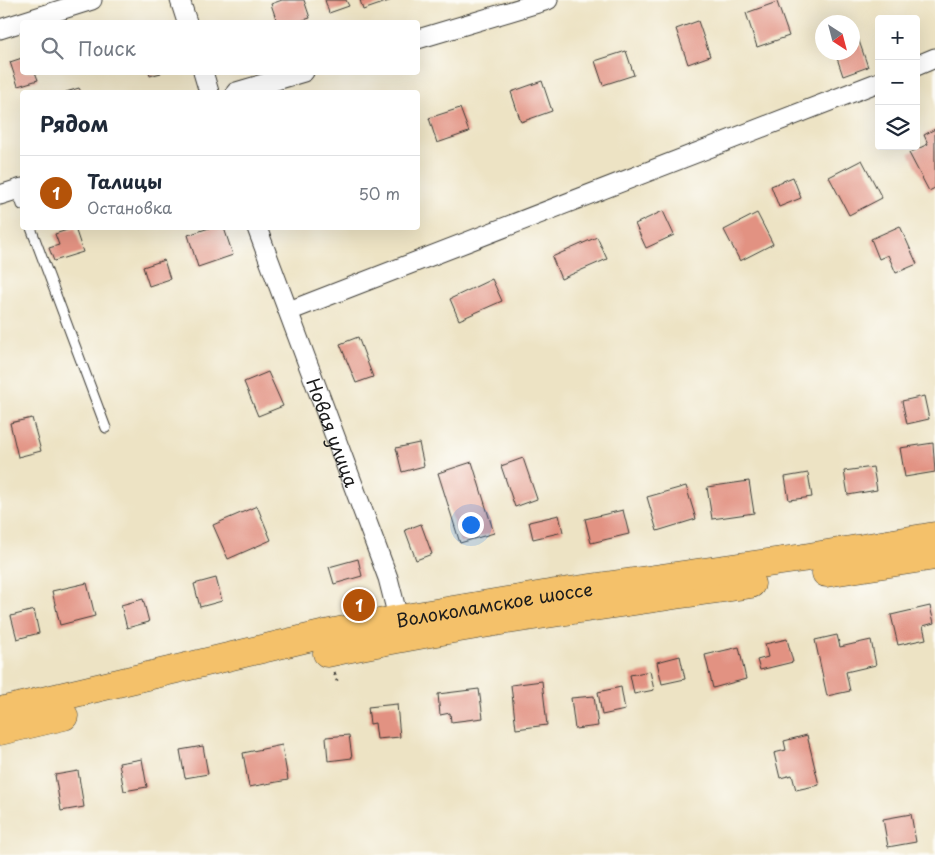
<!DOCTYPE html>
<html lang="ru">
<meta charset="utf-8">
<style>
:root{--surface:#fff;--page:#f6f6f7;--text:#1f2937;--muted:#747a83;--line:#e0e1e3;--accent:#b45309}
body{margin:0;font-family:"Playpen Sans",sans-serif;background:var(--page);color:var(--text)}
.controls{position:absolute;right:15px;top:15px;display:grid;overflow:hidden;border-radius:5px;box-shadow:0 5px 20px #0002}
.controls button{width:45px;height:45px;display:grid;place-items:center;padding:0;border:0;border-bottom:1px solid var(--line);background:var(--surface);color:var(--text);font:25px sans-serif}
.compass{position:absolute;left:815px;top:15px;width:45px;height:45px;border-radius:50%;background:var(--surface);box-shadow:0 5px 20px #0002;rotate:144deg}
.you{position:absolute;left:470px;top:524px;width:18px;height:18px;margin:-12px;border:4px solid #fff;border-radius:50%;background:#1a73e8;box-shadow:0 0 0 8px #1a73e833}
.badge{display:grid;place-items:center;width:32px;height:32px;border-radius:50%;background:var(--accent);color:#fff;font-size:16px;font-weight:700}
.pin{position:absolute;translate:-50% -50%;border:2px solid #fff;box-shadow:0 1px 5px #0006}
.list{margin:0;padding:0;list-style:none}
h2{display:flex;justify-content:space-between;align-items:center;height:65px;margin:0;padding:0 20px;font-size:21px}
h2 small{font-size:16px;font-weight:400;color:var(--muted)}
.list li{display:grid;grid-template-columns:32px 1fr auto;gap:15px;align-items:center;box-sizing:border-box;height:75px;padding:0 20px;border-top:1px solid var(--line)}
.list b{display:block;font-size:19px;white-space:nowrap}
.list p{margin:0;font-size:16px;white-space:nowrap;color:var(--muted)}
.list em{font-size:16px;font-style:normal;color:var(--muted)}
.icon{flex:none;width:28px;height:28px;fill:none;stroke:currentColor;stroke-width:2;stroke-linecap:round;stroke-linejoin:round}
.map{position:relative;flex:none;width:935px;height:855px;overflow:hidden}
.search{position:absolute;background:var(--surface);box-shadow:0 5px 20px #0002;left:20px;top:20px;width:400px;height:55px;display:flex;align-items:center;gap:12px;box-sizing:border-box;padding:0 18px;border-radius:5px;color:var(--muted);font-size:19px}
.panel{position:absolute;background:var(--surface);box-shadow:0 5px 20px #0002;left:20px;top:90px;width:400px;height:140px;border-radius:5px}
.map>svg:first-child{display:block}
.building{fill:#e29282}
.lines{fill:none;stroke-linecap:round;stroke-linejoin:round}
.lane-casing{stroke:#3b3a35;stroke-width:11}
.street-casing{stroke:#3b3a35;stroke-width:21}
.primary-casing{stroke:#3b3a35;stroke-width:29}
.path{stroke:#3b3a35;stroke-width:3;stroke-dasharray:4 4;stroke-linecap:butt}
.lane{stroke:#fff;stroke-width:9}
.street{stroke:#fff;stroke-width:19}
.primary{stroke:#f4c16a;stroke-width:28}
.labels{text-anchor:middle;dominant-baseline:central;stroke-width:4.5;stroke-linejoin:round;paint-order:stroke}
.street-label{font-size:18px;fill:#1c1c1c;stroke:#fdfcf7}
</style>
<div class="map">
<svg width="935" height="855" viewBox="0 0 935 855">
<rect width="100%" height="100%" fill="#fdfcf7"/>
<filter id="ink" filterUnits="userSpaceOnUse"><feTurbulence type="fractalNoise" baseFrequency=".02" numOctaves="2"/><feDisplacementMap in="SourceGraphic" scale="10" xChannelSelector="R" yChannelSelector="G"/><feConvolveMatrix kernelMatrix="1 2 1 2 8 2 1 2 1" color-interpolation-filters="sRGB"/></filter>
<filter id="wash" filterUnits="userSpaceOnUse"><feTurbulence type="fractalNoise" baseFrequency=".0096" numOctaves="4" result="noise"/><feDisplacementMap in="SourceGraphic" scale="20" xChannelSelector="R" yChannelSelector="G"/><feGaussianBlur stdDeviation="1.12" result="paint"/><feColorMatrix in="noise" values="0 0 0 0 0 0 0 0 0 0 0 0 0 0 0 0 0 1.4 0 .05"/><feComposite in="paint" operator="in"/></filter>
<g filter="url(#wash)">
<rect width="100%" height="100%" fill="#ede3c4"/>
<g id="blocks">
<path class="building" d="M 282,0 L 304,0 L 310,18 L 297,22 L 277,22 L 271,4 Z
M 325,0 L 346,0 L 349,6 L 329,13 Z
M 360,0 L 392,0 L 363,10 Z
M 777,2 L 789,36 L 757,47 L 746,13 Z
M 698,21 L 710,56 L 688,64 L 676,29 Z
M 858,38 L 868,67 L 843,76 L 835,52 L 852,52 L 852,40 Z
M 626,51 L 634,75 L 603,85 L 595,61 Z
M 22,58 L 22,72 L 35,72 L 38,80 L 18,86 L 10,62 Z
M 149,72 L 161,72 L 161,73 L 150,76 Z
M 542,81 L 552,111 L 521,122 L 511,92 Z
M 79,88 L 81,92 L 66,92 Z
M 460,108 L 469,132 L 437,143 L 429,118 Z
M 935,129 L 935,188 L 929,191 L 909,153 L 928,144 L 924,135 Z
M 862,160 L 882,198 L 849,215 L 829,177 Z
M 793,177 L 801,198 L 779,207 L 771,186 Z
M 663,211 L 674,235 L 646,248 L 635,224 Z
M 757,213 L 773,244 L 740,261 L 724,230 Z
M 900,226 L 917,264 L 896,273 L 888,255 L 879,259 L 871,239 Z
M 73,228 L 75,228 L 83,252 L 54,261 L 49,248 L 59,245 L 55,234 Z
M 209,228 L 224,228 L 233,255 L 198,267 L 188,235 Z
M 597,237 L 607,259 L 561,279 L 552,257 Z
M 164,260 L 170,279 L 149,286 L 143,267 Z
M 492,279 L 502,301 L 459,320 L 450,299 Z
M 358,337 L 373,377 L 356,383 L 340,344 Z
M 268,372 L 283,406 L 258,416 L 244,382 Z
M 924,396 L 929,419 L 907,424 L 902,401 Z
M 32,418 L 41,451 L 18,457 L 10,423 Z
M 419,443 L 424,466 L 402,472 L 396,448 Z
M 933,443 L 935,472 L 905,477 L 900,448 Z
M 523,458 L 537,499 L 515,507 L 501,466 Z
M 472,462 L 494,533 L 460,543 L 438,473 Z
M 873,467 L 877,490 L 848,495 L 844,471 Z
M 808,473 L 812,497 L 789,500 L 785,477 Z
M 749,481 L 754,513 L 712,519 L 707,487 Z
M 686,486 L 696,519 L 657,531 L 647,497 Z
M 257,506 L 271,540 L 228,559 L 213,525 Z
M 623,510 L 629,534 L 591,543 L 585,519 Z
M 559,515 L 563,532 L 533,539 L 529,522 Z
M 421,524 L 432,554 L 416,560 L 405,530 Z
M 358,559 L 362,576 L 334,584 L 329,567 Z
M 216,578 L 222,601 L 200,607 L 194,584 Z
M 87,583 L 95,616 L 60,625 L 52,591 Z
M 143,599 L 149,622 L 127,628 L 121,605 Z
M 930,606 L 934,623 L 923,626 L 926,639 L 898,645 L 891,615 Z
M 34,610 L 39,633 L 17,639 L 11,616 Z
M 837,635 L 840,647 L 871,640 L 876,665 L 846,672 L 850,691 L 827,696 L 815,640 Z
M 787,639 L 793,662 L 760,670 L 757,660 L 768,657 L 765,644 Z
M 739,647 L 746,679 L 713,688 L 705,655 Z
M 680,656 L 685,679 L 662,684 L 657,662 Z
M 650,671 L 654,690 L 634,694 L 630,675 Z
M 542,681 L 547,725 L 516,729 L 511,685 Z
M 621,687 L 625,710 L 602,715 L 598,692 Z
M 479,689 L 483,718 L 451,722 L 450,713 L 440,715 L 438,694 Z
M 594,696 L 598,726 L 575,729 L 571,698 Z
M 397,704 L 400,737 L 377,739 L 375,723 L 370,724 L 368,707 Z
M 349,735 L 352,758 L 328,761 L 326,737 Z
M 807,735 L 819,785 L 796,790 L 792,775 L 780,778 L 774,753 L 786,750 L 784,741 Z
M 282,745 L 288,780 L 249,787 L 243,753 Z
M 203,746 L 208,774 L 185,778 L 180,750 Z
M 142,759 L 147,787 L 124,791 L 119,763 Z
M 78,771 L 84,807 L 61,811 L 55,775 Z
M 911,814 L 916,842 L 888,847 L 883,819 Z"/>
</g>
</g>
<g filter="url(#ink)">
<use href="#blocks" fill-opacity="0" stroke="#3b3a35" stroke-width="1"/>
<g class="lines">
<g class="lane-casing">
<path id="lane" d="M 17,190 L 22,205
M 31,228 L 106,428"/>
</g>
<g class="street-casing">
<g id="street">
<path d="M 180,0 L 187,22"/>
<path d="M 0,29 L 92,0"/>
<path d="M 418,39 L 548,0"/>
<path d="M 916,66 L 935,58"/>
<path d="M 203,72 L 209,92"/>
<path d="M 236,92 L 304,72"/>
<path d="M 0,195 L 22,188"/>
<path id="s1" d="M 257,228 L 388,578 L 401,629"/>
<path d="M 289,311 L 879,82"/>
</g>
</g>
<g class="primary-casing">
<g id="primary">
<path d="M 826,573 L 935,556"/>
<path d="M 327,653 C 467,623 610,605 751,584"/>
<path id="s2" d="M 0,711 L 325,634 L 399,619 L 555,593 L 803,558 L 935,536"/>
<path d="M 0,731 L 64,716"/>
</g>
</g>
<path class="path" d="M 334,672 L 337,681"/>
<use href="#lane" class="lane"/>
<use href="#street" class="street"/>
<use href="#primary" class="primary"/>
</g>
</g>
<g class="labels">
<g class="street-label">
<text stroke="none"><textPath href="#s1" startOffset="218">Новая улица</textPath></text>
<text stroke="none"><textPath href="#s2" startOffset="506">Волоколамское шоссе</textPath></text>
</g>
</g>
</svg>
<div class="controls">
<button>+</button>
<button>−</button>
<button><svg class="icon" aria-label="layers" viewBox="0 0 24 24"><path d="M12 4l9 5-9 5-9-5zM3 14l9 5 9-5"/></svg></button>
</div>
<svg class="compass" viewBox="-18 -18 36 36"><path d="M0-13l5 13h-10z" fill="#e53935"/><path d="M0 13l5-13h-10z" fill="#747a83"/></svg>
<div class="you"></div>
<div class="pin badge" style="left:359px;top:605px">1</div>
<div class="search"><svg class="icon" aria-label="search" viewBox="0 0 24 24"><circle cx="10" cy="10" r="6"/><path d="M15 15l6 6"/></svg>Поиск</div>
<section class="panel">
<h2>Рядом<small></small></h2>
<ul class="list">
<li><span class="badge">1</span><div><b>Талицы</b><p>Остановка</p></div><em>50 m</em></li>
</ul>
</section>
</div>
